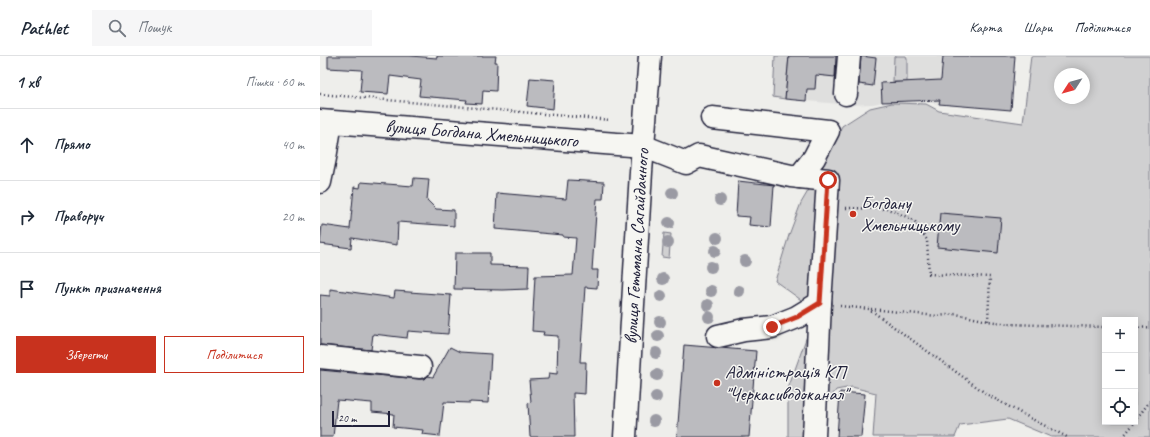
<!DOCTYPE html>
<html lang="uk">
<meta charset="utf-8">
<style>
:root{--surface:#fff;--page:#f6f6f7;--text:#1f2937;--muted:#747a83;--line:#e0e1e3;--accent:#c8321e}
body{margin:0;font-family:Caveat,sans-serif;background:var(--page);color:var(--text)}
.controls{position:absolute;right:12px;bottom:12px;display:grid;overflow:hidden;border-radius:0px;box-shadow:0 2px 10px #0003}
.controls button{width:36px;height:36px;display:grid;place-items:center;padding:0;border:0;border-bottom:1px solid var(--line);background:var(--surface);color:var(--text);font:20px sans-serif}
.compass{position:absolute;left:734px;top:12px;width:36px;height:36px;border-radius:50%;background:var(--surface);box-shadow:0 2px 10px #0003;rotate:234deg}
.scale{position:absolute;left:12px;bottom:10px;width:58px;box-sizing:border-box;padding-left:4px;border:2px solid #22223b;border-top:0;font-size:11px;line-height:14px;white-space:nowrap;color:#22223b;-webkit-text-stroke:3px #f6f6f2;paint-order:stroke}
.stop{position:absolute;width:12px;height:12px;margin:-9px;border:3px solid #c8321e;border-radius:50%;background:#fff}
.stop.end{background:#c8321e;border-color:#fff;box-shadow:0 1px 4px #0008}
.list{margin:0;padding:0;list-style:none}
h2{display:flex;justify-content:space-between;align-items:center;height:52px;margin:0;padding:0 16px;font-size:17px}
h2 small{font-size:13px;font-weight:400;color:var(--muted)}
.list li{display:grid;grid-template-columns:26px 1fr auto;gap:12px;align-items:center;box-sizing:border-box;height:72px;padding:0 16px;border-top:1px solid var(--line)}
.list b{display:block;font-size:15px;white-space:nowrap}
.list em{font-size:13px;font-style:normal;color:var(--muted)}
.actions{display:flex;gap:8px;padding:12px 16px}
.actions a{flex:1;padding:9px 0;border:1px solid var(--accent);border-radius:0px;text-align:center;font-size:14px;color:var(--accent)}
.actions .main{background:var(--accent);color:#fff}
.icon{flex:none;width:22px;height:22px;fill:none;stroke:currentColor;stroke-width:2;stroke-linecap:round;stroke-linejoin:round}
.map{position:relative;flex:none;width:830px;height:381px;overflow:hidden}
header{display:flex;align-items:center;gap:24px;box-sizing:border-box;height:56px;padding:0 20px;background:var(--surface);border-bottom:1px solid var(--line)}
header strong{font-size:19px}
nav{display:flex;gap:22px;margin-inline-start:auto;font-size:14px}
.search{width:280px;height:36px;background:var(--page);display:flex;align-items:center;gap:10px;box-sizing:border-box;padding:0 14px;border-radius:0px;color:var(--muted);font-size:15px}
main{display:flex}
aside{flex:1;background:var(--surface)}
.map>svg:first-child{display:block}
.built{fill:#dfdfde}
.green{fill:#d0d0d1;stroke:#797986;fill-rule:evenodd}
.building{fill:#bbbbbf;stroke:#22223b}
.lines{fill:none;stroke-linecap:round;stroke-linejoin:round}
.minor-casing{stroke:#22223b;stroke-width:25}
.path{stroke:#22223b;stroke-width:2.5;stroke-dasharray:1 3;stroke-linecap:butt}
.minor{stroke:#f6f6f2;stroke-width:22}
.tree{fill:#9a9aa3}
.route{stroke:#c8321e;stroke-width:5}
.poi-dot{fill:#c8321e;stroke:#f6f6f2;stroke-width:1.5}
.labels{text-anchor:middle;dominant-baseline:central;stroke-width:3;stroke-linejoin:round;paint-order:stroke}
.street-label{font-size:19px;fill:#22223b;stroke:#f6f6f2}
.poi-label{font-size:19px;fill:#22223b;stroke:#f6f6f2;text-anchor:start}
</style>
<header>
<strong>Pathlet</strong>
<div class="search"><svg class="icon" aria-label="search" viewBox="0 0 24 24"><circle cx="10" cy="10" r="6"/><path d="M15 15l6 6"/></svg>Пошук</div>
<nav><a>Карта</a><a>Шари</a><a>Поділитися</a></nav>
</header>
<main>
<aside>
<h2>1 хв<small>Пішки · 60 m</small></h2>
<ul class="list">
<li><svg class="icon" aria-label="ahead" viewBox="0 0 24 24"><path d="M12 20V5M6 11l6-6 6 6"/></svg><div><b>Прямо</b></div><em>40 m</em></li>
<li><svg class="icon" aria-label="right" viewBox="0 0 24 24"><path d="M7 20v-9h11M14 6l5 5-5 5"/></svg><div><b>Праворуч</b></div><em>20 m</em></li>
<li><svg class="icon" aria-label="arrive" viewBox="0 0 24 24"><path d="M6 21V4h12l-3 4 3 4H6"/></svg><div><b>Пункт призначення</b></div></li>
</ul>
<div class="actions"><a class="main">Зберегти</a><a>Поділитися</a></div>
</aside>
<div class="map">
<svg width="830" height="381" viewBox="0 0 830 381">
<rect width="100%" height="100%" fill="#eeeeeb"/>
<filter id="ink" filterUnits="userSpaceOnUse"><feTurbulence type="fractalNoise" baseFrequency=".025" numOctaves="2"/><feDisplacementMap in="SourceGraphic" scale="8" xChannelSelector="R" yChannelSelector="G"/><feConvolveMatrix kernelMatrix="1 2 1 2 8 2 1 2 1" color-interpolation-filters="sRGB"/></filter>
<g filter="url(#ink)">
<path class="built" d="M 469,0 L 695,0 L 691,54 L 619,48 L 597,44 L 562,46 L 553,48 L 530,49 L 465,43 Z"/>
<path class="green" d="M 455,0 L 469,0 L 465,43 L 453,41 Z
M 576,0 L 586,0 L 587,2 L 587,26 L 573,26 L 574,1 Z
M 711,0 L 830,0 L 830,381 L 731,381 L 688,363 L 640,369 L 635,381 L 553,381 L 556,337 L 532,331 L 516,334 L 494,365 L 492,381 L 468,381 L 468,333 L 488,277 L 488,249 L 455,225 L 469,179 L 481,147 L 501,113 L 522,70 L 550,52 L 572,47 L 606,48 L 619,55 L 703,67 ZM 740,18 L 764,18 L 764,42 L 740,42 ZM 785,264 L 815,264 L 815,366 L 785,366 Z
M 344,177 L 351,178 L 349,202 L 342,201 Z"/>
<path class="building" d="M 8,0 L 90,0 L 117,2 L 117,0 L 176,0 L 175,6 L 177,6 L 176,35 L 163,34 L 162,48 L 146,47 L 147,44 L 99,40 L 101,24 L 70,20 L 68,38 L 40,36 L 42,14 L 8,12 Z
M 469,0 L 516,0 L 515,21 L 496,19 L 495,33 L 487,33 L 486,45 L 465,43 Z
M 541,0 L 556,2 L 553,30 L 539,28 Z
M 623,0 L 695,0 L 691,54 L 619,48 L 620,44 L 562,46 L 561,27 L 621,24 Z
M 210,22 L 235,24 L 233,53 L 207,50 Z
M 94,122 L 109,123 L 107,144 L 116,153 L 134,154 L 134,170 L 78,166 L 77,189 L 32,182 L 31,192 L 0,188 L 2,169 L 30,173 L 34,131 L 40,132 L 41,126 L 93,130 Z
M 248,124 L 284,126 L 283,143 L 277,143 L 272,214 L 278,214 L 277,232 L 265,231 L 260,306 L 266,306 L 265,338 L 253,337 L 254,381 L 210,381 L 208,347 L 211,346 L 209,324 L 228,323 L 229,317 L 237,318 L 238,280 L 223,279 L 224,276 L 212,275 L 215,220 L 253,219 L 256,182 L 243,181 L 243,179 L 175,173 L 177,137 L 246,143 Z
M 418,125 L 454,129 L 451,171 L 429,169 L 430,161 L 416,160 Z
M 620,157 L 681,162 L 678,197 L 617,191 Z
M 135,197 L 170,197 L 170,209 L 209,210 L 208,233 L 182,234 L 134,233 Z
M 10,233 L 74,242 L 75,235 L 131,239 L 128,278 L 88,275 L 87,282 L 53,278 L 51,294 L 0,289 L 0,239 L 10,240 Z
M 364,289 L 436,295 L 429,381 L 357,381 Z
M 130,291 L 140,296 L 171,298 L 168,347 L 150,346 L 150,347 L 124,346 L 120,380 L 102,378 L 103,374 L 73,371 L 74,358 L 52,356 L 52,347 L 17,344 L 13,381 L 0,381 L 0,314 L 99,323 L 105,323 L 108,320 L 113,321 Z
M 520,336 L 545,338 L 541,381 L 517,381 Z"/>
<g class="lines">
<g class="minor-casing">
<g id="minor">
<path d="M 526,38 L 529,0"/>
<path d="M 392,62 L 508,75 L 494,102 L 479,121"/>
<path id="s1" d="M 0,65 L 323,90 L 366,107 L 379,100 L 471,120 L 508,124 L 500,247 L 494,381"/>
<path d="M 0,126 L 5,102 L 11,66"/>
<path d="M 398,280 L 424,274 L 452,271 L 477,261 L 500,247"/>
<path d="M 0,301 L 100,311"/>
<path id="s2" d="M 305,381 L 321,116 L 330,0"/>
</g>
</g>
<path class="path" d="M 0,38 L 290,64
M 526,152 L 568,153 L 594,164 L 607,184 L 609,218 L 670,221 L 668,265
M 520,250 L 549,253 L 668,339 L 708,361 L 747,381
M 551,253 L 617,260 L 636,258 L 668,265 L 689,268 L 785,271
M 815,272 L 830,271
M 815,365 L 830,345
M 803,381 L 815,366"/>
<use href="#minor" class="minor"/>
</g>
<g class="tree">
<circle cx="352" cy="137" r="6"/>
<circle cx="400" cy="144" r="6"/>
<circle cx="349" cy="167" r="6"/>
<circle cx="397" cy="182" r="6"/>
<circle cx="348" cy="186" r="6"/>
<circle cx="395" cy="195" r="6"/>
<circle cx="425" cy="205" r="6"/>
<circle cx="391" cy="211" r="6"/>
<circle cx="343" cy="223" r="6"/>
<circle cx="391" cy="235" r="6"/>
<circle cx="419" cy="235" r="6"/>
<circle cx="341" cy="240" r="6"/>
<circle cx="388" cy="249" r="6"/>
<circle cx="389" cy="261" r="6"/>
<circle cx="340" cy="266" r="6"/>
<circle cx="338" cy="280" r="6"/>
<circle cx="336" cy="297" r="6"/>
<circle cx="337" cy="319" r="6"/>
<circle cx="336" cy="341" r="6"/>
<circle cx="334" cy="365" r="6"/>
</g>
</g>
<g class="lines" filter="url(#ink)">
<path class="route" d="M 452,271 L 477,261 L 500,247 L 508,124"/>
</g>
<g class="poi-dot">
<circle cx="533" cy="158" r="4"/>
<circle cx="397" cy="327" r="4"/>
</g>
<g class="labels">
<g class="street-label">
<text stroke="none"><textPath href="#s1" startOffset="162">вулиця Богдана Хмельницького</textPath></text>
<text stroke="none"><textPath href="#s2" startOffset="191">вулиця Гетьмана Сагайдачного</textPath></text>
</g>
<g class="poi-label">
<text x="541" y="147">Богдану<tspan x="541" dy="22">Хмельницькому</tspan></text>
<text x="405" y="316">Адміністрація КП<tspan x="405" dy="22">"Черкасиводоканал"</tspan></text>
</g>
</g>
</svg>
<div class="controls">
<button>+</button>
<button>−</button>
<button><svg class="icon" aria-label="locate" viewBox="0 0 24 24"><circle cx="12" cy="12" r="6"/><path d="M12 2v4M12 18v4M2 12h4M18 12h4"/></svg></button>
</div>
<svg class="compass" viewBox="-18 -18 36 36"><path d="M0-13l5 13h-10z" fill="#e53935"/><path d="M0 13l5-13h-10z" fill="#747a83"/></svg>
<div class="scale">20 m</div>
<div class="stop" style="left:508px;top:124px"></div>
<div class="stop end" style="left:452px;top:271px"></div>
</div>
</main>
